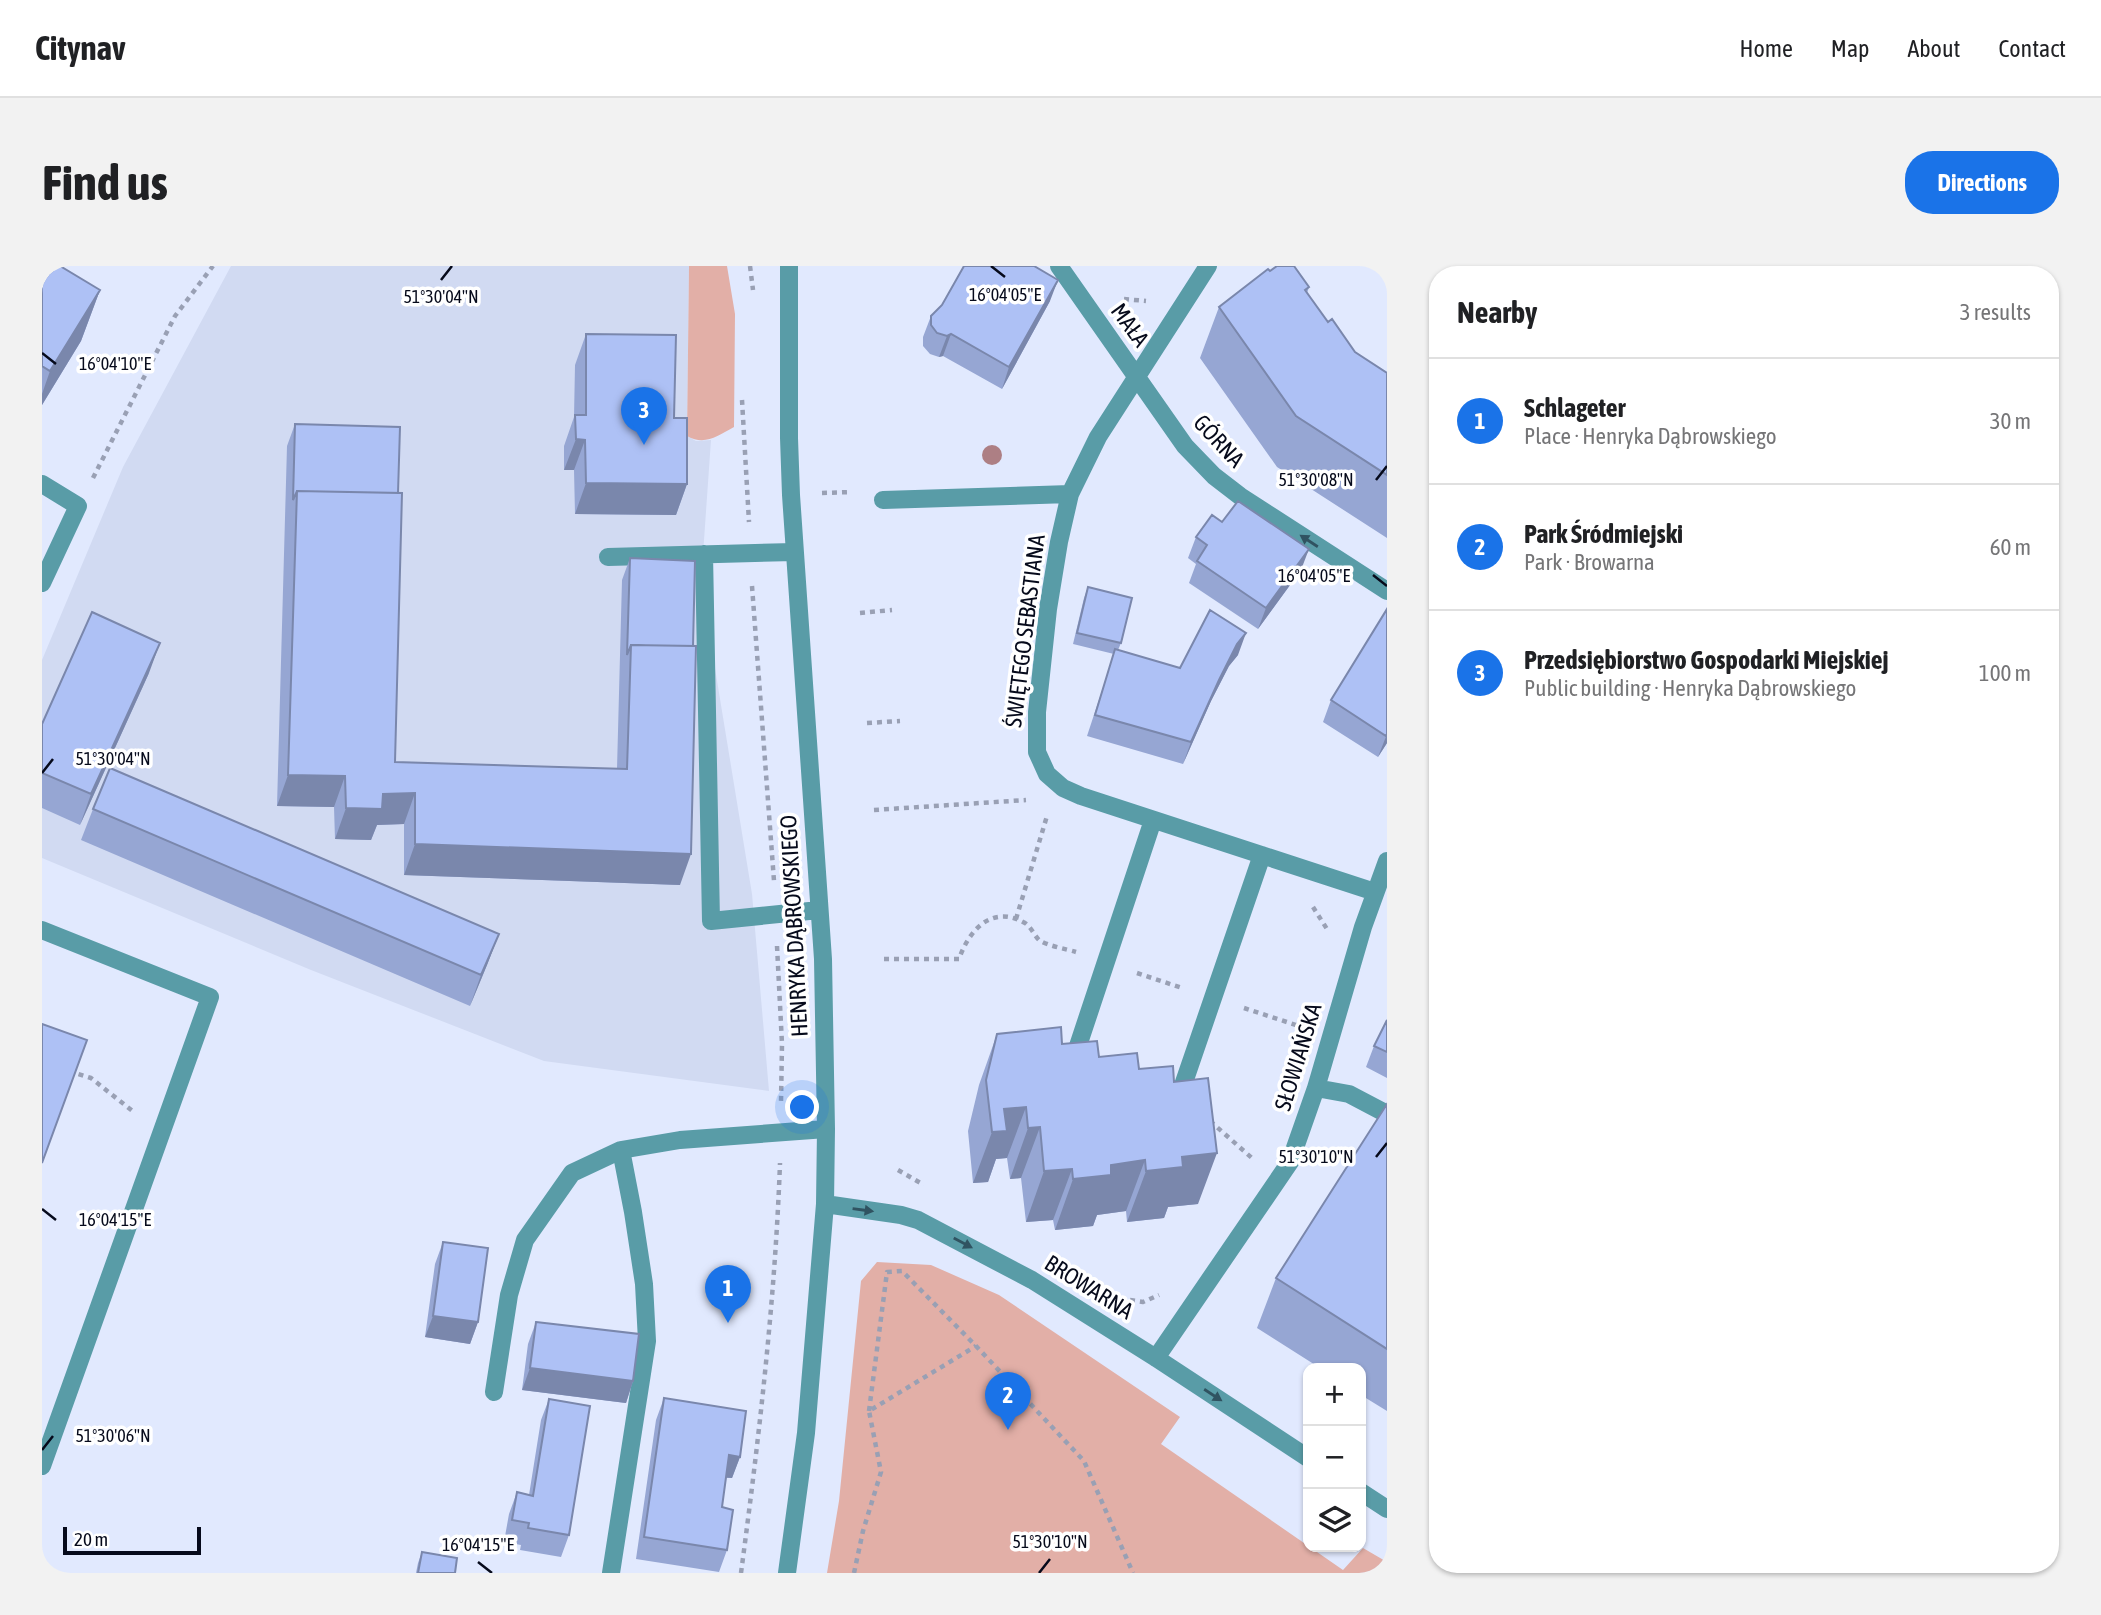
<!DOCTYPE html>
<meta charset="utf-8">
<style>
:root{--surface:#fff;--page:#f2f2f2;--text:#202124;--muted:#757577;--line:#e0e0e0;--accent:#1a73e8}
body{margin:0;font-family:"Asap Condensed",sans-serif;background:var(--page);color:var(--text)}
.controls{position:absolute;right:21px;bottom:21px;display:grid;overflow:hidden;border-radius:14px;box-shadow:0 2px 5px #0004}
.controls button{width:63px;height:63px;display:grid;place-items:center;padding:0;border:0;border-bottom:2px solid var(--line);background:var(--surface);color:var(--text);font:35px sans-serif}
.scale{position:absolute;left:21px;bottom:18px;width:138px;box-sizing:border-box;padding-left:7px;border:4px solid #060a1b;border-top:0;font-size:19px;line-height:24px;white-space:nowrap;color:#060a1b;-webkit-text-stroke:5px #fff;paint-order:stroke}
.you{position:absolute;left:761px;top:842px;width:24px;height:24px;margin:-18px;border:5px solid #fff;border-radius:50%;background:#1a73e8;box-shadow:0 0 0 10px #1a73e833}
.badge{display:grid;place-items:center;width:46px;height:46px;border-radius:50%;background:var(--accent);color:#fff;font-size:23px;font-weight:700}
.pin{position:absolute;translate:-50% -58px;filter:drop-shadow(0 2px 4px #0008)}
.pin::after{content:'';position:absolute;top:37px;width:24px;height:21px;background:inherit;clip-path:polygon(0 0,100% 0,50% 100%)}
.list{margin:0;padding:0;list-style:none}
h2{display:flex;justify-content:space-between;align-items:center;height:91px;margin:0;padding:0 28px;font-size:30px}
h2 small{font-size:23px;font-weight:400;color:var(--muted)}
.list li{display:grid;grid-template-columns:46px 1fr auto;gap:21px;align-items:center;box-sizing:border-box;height:126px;padding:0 28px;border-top:2px solid var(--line)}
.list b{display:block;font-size:26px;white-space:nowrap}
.list p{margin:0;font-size:23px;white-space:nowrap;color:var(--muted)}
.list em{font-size:23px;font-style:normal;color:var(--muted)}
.icon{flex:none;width:38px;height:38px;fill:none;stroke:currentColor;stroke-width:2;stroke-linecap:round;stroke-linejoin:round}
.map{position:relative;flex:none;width:1345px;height:1307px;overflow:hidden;border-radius:28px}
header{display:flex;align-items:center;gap:42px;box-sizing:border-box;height:98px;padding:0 35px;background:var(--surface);border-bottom:2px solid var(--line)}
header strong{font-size:33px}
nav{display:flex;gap:38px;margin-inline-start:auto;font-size:24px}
.intro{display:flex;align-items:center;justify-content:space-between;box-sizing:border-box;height:168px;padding:0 42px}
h1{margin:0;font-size:49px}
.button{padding:18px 32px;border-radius:28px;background:var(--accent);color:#fff;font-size:24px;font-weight:700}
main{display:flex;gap:42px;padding:0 42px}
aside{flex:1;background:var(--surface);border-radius:28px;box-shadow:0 2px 5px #0004}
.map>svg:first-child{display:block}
.built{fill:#d1daf2}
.green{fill:#e2afa7}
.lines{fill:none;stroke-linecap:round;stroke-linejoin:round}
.path{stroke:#99a0b4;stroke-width:4.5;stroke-dasharray:5 5;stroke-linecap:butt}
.minor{stroke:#599ca7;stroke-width:18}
.tree{fill:#ad7f84}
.wall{fill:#96a6d3}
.shaded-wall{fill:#7a87ac}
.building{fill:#aec1f5;stroke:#7a87ac;stroke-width:2}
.oneway{fill:#305361}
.ticks{fill:none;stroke:#060a1b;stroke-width:2.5}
.labels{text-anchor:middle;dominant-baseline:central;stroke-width:7;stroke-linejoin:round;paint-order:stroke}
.street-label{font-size:23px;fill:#060a1b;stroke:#fff}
.ticks-label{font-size:18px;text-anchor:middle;fill:#060a1b;stroke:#fff;stroke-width:7;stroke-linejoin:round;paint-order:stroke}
</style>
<header>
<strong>Citynav</strong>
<nav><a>Home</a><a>Map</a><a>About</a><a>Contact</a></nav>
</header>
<div class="intro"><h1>Find us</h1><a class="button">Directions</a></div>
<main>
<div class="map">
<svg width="1345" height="1307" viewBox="0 0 1345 1307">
<rect width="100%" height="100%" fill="#e1e9fe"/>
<path class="built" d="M 189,0 L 647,0 L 645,170 L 654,175 L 669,174 L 659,317 L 710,628 L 727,825 L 502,795 L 269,704 L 0,592 L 0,394 L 81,201 Z"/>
<path class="green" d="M 647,0 L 685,0 L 693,48 L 692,161 C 675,170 663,180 645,170 Z
M 835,996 L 889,999 L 957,1029 L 1138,1151 L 1119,1178 L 1301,1304 L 1321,1282 L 1345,1296 L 1345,1307 L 785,1307 L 797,1235 L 819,1015 Z"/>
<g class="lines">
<path class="path" d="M 708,0 L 711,24
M 1082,33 L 1104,35
M 700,134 L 707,256
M 51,212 L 133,50 L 171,0
M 780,227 L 810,226
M 710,320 L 732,615
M 818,347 L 850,344
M 825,457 L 858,455
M 832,544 L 984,534
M 1271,641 L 1285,663
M 974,653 L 1005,550
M 735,680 L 740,778 L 739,836
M 842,693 L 917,693 C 927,664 950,638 983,657 C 990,662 992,669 997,674 C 1006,680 1024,683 1034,686
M 1095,707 L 1140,722
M 1202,742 L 1257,760
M 27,805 L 49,812 L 93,847
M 1168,855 L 1211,893
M 856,904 L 882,919
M 1088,1034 L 1101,1036 L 1117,1029
M 827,1145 L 845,1006 L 860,1005 L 934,1080 L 1042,1195 L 1091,1307
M 699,1307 C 717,1171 733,1035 738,897
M 812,1307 L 821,1265 L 839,1206 L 827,1145 L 934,1080"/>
<path class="minor" d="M 1017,0 L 1143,180 L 1172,210 L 1198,230 L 1345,325
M 1166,0 L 1056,171 L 1028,228 L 1017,276 L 1006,343 L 995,446 L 995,486 L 1005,508 L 1021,522 L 1039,530 L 1333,626
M 0,218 L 36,240 L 0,317
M 841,234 L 1028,228
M 662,288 L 669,655 L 777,644
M 566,291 L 752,286
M 0,664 L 168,731 L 0,1200
M 1032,792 L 1111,554
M 1274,822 L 1307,828 L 1345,848
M 1138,828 L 1220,589
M 783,938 L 859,949 L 876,954 L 990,1014 L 1114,1092 L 1266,1192
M 1114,1092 L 1248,896 L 1274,822 L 1321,661 L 1345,595
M 452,1126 L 467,1029 L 483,974 L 530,907 L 579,884 L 638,874 L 784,863
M 1319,1226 L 1345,1243
M 569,1307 L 605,1075 L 602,1018 L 591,946 L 579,884
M 745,1307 L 764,1167 L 783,938 L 784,863 L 781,693 L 749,229 L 747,172 L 747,0"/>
</g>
<circle class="tree" cx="950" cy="189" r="10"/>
<path class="wall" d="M 0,0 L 58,24 L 39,75 L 0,139 Z
M 921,0 L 992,0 L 1008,35 L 960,123 L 901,90 L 897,91 L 888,88 L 881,80 L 881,71 L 889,50 L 900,39 L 921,3 Z
M 1228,5 L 1267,21 L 1265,27 L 1286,56 L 1313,86 L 1345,107 L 1345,272 L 1235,201 L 1158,92 L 1177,41 Z
M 544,68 L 632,152 L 645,218 L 634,249 L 533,248 L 532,204 L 522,204 L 522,180 L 532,151 L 533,99 Z
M 253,158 L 356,227 L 353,496 L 575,503 L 580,314 L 588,292 L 638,619 L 362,609 L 362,558 L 335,559 L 329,574 L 293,573 L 292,541 L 235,540 L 245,180 Z
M 1180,256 L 1259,304 L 1216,363 L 1147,317 L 1154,298 L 1146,292 L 1154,271 Z
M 1046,321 L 1079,377 L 1076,384 L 1138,402 L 1196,389 L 1187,400 L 1169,435 L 1141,498 L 1045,470 L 1072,388 L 1031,378 L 1042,332 Z
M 1345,343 L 1345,477 L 1336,491 L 1281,456 L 1289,434 Z
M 107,407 L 38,559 L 0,542 L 0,458 Z
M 51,543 L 457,668 L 445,699 L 428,740 L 39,574 Z
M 1345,754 L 1345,812 L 1324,801 L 1332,780 Z
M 955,768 L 1020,778 L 1132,816 L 1156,938 L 1126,941 L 1122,952 L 1085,956 L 1084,945 L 1055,949 L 1051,960 L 1013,964 L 1011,954 L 984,956 L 979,912 L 968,913 L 965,892 L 954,893 L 946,916 L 931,917 L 926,865 L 937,819 Z
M 1345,838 L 1345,1145 L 1319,1129 L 1319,1102 L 1278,1102 L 1215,1062 L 1234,1012 Z
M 401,976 L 436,1056 L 428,1078 L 383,1071 L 393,998 Z
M 494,1056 L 591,1115 L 584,1137 L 480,1124 L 486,1078 Z
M 622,1132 L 698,1191 L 690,1212 L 684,1212 L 680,1241 L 685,1284 L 677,1306 L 594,1293 L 614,1154 Z
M 507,1133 L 527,1269 L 519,1291 L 478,1284 L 479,1279 L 462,1276 L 467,1248 L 475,1226 L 487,1229 L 499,1154 Z
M 380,1286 L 413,1307 L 374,1307 L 376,1297 Z"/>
<path class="shaded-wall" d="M 1016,14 L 1008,35 L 960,123 L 967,101 Z
M 58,24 L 39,75 L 0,139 L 0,128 L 8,105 Z
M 909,68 L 901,90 L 897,91 L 905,70 Z
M 534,173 L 543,174 L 532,204 L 522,204 Z
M 544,217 L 645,218 L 634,249 L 533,248 Z
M 1267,283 L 1259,304 L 1216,363 L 1224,342 Z
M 1204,367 L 1196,389 L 1187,400 L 1169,435 L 1141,498 L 1149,476 L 1177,414 L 1195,378 Z
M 118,377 L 107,407 L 38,559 L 49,528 Z
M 1345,468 L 1345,477 L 1336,491 Z
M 246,509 L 303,510 L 292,541 L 235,540 Z
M 373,527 L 362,558 L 335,559 L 329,574 L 293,573 L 304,542 L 341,528 Z
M 373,578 L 649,588 L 638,619 L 362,609 Z
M 457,668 L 445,699 L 428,740 L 439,709 Z
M 984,841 L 965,892 L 954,893 L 946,916 L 931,917 L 950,866 L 962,843 Z
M 998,861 L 979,912 L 968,913 L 986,862 Z
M 1175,887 L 1156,938 L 1126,941 L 1122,952 L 1085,956 L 1104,905 L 1140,891 Z
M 1103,894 L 1084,945 L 1055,949 L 1051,960 L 1013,964 L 1031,913 L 1069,899 Z
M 1030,903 L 1011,954 L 984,956 L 1002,905 Z
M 391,1050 L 436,1056 L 428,1078 L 383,1071 Z
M 488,1102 L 591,1115 L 584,1137 L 480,1124 Z
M 687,1189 L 698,1191 L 690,1212 L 679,1211 Z"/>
<path class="building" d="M 0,0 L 18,0 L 58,24 L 8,105 L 0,100 Z
M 922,0 L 992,0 L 1016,14 L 967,101 L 909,68 L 905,70 L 895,67 L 889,59 L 889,50 L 900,39 Z
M 1235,0 L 1252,0 L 1267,21 L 1263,24 L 1286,56 L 1290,53 L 1313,86 L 1345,107 L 1345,209 L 1254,150 L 1177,41 L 1226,3 L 1228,5 Z
M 544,68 L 634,69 L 632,152 L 645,152 L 645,218 L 544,217 L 543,174 L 534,173 L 533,149 L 544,149 Z
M 253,158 L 358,161 L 356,227 L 255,225 L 251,234 Z
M 255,225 L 360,227 L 353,496 L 585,503 L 589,379 L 654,380 L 649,588 L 373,578 L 373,527 L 341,528 L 340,543 L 304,542 L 303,510 L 246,509 Z
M 1196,235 L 1267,283 L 1224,342 L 1155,295 L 1165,279 L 1154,271 L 1170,249 L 1180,256 Z
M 588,292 L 653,295 L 651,380 L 589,379 L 585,389 Z
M 1046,321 L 1090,332 L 1079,377 L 1035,367 Z
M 1345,343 L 1345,468 L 1344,470 L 1289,434 Z
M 1168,344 L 1204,367 L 1195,378 L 1177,414 L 1149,476 L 1053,449 L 1073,383 L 1138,402 Z
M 50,346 L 118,377 L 49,528 L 0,507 L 0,458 Z
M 68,502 L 457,668 L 439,709 L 51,543 Z
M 1345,754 L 1345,786 L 1332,780 Z
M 0,758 L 45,774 L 0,897 Z
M 1019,761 L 1020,778 L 1055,775 L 1057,791 L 1095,787 L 1097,803 L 1131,800 L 1132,816 L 1166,812 L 1175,887 L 1140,891 L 1141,901 L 1104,905 L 1103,894 L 1069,899 L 1069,909 L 1031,913 L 1030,903 L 1002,905 L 998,861 L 986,862 L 984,841 L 962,843 L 965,865 L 950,866 L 944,814 L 955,768 Z
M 1345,838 L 1345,1083 L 1234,1012 Z
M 401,976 L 446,982 L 436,1056 L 391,1050 Z
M 494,1056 L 597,1068 L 591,1115 L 488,1102 Z
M 622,1132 L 704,1145 L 698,1191 L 687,1189 L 680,1241 L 691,1244 L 685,1284 L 602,1271 Z
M 507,1133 L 548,1140 L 527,1269 L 486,1262 L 487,1257 L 470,1254 L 475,1226 L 491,1230 Z
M 380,1286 L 415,1292 L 413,1307 L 376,1307 Z"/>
<defs><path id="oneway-solid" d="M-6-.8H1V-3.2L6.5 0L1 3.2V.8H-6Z" transform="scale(1.75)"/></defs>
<g class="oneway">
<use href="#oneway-solid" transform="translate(1267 275) rotate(-147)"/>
<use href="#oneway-solid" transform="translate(821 944) rotate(8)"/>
<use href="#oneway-solid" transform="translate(921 977) rotate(28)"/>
<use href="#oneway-solid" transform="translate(1171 1129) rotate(33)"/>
</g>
<path class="ticks" d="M 949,0 L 963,11M 399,14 L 410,0M 0,87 L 14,98M 1334,214 L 1345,200M 1331,309 L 1345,320M 0,507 L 11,493M 1334,891 L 1345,877M 0,943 L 14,954M 0,1184 L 11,1170M 436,1296 L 450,1307M 997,1307 L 1008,1293"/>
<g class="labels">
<g class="street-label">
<text transform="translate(1088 59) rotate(54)">MAŁA</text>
<text transform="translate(1177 175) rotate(47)">GÓRNA</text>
<text transform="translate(983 365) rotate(-83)">ŚWIĘTEGO SEBASTIANA</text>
<text transform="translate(752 660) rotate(-93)">HENRYKA DĄBROWSKIEGO</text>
<text transform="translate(1256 791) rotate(-73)">SŁOWIAŃSKA</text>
<text transform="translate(1047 1021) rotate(32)">BROWARNA</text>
</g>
</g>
<g class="ticks-label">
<text x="963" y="35">16°04'05"E</text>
<text x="399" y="37">51°30'04"N</text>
<text x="73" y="104">16°04'10"E</text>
<text x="1274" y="220">51°30'08"N</text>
<text x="1272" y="316">16°04'05"E</text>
<text x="71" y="499">51°30'04"N</text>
<text x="1274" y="897">51°30'10"N</text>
<text x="73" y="960">16°04'15"E</text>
<text x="71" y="1176">51°30'06"N</text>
<text x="1008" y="1282">51°30'10"N</text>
<text x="436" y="1285">16°04'15"E</text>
</g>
</svg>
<div class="controls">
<button>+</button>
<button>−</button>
<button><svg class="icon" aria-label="layers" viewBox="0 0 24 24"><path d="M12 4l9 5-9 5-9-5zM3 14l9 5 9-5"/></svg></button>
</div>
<div class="scale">20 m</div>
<div class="you"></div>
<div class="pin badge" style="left:686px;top:1057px">1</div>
<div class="pin badge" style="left:966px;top:1164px">2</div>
<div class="pin badge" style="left:602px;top:179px">3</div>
</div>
<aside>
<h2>Nearby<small>3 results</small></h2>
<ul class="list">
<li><span class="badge">1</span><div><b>Schlageter</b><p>Place · Henryka Dąbrowskiego</p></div><em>30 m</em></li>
<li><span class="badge">2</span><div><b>Park Śródmiejski</b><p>Park · Browarna</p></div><em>60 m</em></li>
<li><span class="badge">3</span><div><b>Przedsiębiorstwo Gospodarki Miejskiej</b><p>Public building · Henryka Dąbrowskiego</p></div><em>100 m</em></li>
</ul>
</aside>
</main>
